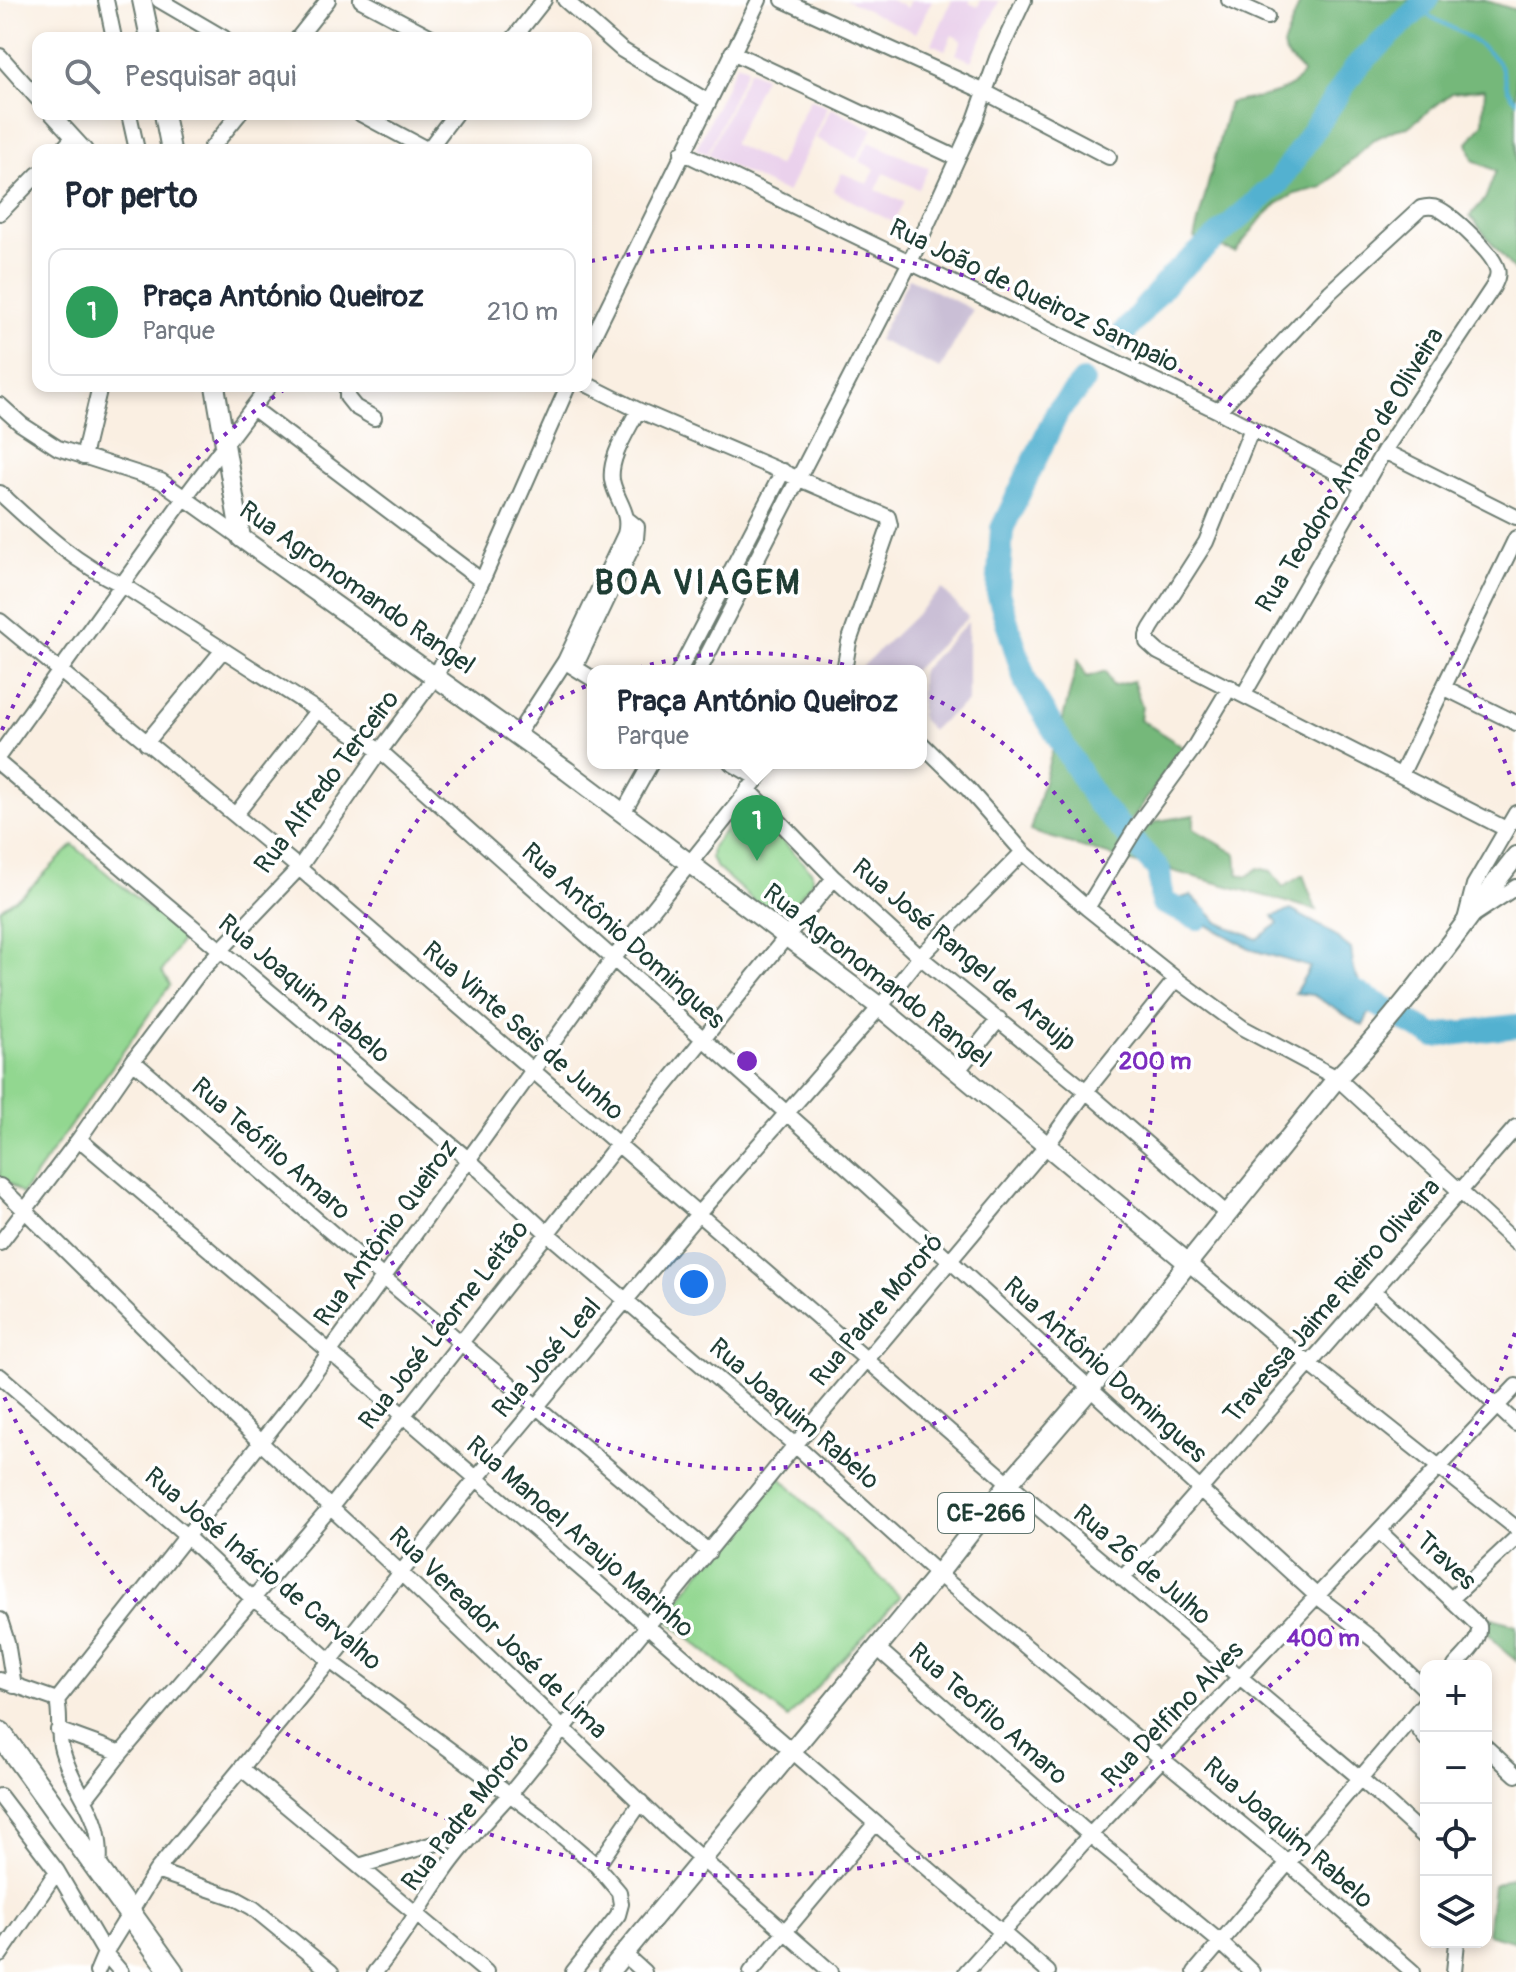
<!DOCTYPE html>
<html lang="pt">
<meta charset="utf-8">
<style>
:root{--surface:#fff;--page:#f6f6f7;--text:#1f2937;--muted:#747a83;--line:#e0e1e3;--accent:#ea580c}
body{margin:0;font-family:Pangolin,sans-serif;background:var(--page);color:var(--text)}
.controls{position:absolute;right:24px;bottom:24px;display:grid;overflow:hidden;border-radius:16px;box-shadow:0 4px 12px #0003}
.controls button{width:72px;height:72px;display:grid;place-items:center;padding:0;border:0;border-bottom:2px solid var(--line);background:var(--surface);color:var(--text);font:40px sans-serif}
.you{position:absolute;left:694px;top:1284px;width:28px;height:28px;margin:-20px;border:6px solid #fff;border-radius:50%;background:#1a73e8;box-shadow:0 0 0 12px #1a73e833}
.badge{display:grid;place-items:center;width:52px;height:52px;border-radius:50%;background:var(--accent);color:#fff;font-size:26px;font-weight:700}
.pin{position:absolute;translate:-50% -66px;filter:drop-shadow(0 2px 4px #0008)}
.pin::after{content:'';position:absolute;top:42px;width:28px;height:24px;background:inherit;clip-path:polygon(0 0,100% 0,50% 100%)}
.popup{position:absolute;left:587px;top:665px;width:340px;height:104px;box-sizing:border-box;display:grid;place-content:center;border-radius:16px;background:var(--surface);filter:drop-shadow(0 2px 6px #0005);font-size:26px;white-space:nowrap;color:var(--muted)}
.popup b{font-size:30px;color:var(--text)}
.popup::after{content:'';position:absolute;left:50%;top:100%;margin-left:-16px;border:16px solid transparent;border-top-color:var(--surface)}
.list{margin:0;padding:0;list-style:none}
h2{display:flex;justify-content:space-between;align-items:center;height:104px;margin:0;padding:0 32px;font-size:34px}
h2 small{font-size:26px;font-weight:400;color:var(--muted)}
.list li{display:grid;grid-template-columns:52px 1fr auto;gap:24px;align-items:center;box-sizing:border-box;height:128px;margin:0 16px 16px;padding:0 16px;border:2px solid var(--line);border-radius:16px}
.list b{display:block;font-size:30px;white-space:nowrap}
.list p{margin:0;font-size:26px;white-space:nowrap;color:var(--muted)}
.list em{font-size:26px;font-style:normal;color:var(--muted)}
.icon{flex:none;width:44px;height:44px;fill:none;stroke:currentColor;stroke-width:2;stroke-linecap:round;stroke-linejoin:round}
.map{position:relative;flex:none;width:1516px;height:1972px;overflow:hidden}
.search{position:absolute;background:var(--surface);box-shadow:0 4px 12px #0003;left:32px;top:32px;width:560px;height:88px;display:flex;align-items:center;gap:20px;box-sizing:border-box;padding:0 28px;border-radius:16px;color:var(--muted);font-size:30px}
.panel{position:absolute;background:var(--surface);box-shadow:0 4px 12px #0003;left:32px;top:144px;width:560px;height:248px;border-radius:16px}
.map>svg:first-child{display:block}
.built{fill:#ead1ec}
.industrial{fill:#cabfd6}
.green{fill:#92d790;stroke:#588a62;stroke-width:2}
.forest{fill:#75b87a;stroke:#4a7a57;stroke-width:2}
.water{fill:#52b1d0;stroke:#387782;stroke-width:2}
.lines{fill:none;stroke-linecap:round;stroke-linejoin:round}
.stream{stroke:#52b1d0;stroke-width:4}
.river{stroke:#52b1d0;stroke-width:24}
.minor-casing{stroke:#6c7b71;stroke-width:18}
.major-casing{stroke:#6c7b71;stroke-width:22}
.highway-casing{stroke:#6c7b71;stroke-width:26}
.minor{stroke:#fff;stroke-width:14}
.major{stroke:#fff;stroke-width:18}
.highway{stroke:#fff;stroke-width:22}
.ring{fill:none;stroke:#7b2cbf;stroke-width:4;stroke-dasharray:4 8}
.labels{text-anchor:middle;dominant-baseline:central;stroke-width:7;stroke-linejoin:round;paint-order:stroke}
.shield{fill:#fff;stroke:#627771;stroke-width:2}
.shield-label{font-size:24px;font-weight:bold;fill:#1f3d34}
.street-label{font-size:26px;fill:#1f3d34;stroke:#fff}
.district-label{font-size:34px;font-weight:bold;letter-spacing:2px;fill:#1f3d34;stroke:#fff}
.centre{fill:#7b2cbf;stroke:#fff;stroke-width:4}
.ring-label{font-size:24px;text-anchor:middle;font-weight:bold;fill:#7b2cbf;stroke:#fff;stroke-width:7;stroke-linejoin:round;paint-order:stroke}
</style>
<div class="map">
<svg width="1516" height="1972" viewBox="0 0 1516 1972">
<rect width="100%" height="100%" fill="#fff"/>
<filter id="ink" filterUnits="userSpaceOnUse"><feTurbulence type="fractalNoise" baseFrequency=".0125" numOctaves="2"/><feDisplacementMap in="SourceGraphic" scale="16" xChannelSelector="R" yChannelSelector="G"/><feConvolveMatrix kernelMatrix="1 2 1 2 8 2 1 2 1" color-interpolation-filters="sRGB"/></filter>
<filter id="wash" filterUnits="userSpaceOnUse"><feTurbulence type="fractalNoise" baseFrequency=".006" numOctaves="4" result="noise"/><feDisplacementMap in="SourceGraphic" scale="32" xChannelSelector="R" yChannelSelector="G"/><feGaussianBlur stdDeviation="1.8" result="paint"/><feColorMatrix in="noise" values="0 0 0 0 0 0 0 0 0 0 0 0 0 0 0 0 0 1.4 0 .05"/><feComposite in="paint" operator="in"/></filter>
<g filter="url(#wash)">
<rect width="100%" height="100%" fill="#faefe2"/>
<path class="built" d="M 846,0 L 890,0 L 907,8 L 911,0 L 932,0 L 916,33 Z
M 952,0 L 971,0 L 969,3 L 978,7 L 981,0 L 999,1 L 971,61 L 956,54 L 962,40 L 952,35 L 945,50 L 932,44 Z
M 737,63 L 747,68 L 707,154 L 696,149 Z
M 749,70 L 764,77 L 733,144 L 778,166 L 810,99 L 828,107 L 787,193 L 708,155 Z
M 831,108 L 873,129 L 856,159 L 816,138 Z
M 869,142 L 929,168 L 918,189 L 884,173 L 876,190 L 904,202 L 893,222 L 833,191 L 842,173 L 868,184 L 875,169 L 859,161 Z"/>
<path class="industrial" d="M 909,278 L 973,310 L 940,369 L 878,340 Z
M 942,589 L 968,617 L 913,671 L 864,671 L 861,668 Z
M 968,622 L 968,701 L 931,730 L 921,719 L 921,671 Z"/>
<path class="green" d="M 745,812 L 759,816 L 812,872 L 812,881 L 787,914 L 775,916 L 769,914 L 717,868 L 711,858 L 712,847 L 738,813 Z
M 73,845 L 183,937 L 162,972 L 170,985 L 22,1194 L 0,1176 L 0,909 L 26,892 Z
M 777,1474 L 900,1597 L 788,1718 L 664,1618 Z"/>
<path class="forest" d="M 1301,0 L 1484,0 L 1516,10 L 1516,273 L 1470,216 L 1485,199 L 1496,171 L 1473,160 L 1468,143 L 1483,123 L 1485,89 L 1452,93 L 1408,127 L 1394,130 L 1373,140 L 1323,187 L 1295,194 L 1277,204 L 1262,218 L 1235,252 L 1194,238 L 1229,103 C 1254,97 1289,97 1303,73 C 1297,62 1285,60 1283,46 Z
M 1078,660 L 1087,677 L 1106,671 L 1112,686 L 1133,681 L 1142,706 L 1140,719 L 1184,748 L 1127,826 L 1102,797 L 1061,726 Z
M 1055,741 L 1089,801 L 1147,867 L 1030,831 Z
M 1194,815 L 1194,829 L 1236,854 L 1238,874 L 1247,877 L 1258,868 L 1271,871 L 1283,887 L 1303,875 L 1316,910 L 1173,871 L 1137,833 L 1158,821 Z
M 1472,1612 L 1516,1625 L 1516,1661 L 1495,1642 Z
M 1516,1875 L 1516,1942 L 1487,1934 L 1493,1885 Z"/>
<path class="water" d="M 1154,870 L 1176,900 L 1191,895 L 1219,923 L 1257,939 L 1278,924 L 1273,916 L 1291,910 L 1326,929 L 1351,949 L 1354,971 L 1360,983 L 1343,998 L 1372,1007 L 1363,1026 L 1313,995 L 1295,993 L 1310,967 L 1253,950 L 1159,899 Z"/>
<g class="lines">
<path class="stream" d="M 1417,9 C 1442,24 1478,38 1497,61 C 1509,76 1500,85 1516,100"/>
<path class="river" d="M 1119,339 L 1170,278 L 1278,183 L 1356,67 L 1427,0
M 1083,382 L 1058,411 L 1002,529 L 998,593 L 1026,683 L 1097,802 L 1159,870 L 1162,902 L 1198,918
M 1323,974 L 1434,1036 L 1516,1026"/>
</g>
</g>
<g filter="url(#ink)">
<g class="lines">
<g class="minor-casing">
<path id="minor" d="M 106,0 L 114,38
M 159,0 L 224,38
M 361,0 L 433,38
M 565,0 L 622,50 L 707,101
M 783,0 L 983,91 L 1109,157
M 1229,0 L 1267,17
M 298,38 L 328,0
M 514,38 L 544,0
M 732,52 L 957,158
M 0,56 L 38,99
M 52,114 L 85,150
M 129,114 L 137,150
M 361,114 L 428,150
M 62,150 L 73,138
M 210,150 L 239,114
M 428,150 L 455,114
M 682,152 L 1218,411 L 1363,486
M 0,213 L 38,174
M 586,351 L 759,0
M 586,384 L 638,410 L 888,517 L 890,525 L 849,642 L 844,671
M 347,386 L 347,397 L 355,407 L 374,418
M 0,405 L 21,424 L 58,448 L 161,481 L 241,538
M 254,409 L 482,581
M 1218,411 L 1330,292 L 1421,208 C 1428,206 1433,206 1439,209 C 1454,217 1493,253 1497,269 C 1499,275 1496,281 1493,287 L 1384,451 L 1244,694
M 1252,428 L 1206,542 L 1151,628 L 1147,636 L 1147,642 L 1158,652 L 1506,829
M 1384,451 L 1516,517
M 83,457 L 100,386
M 0,493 C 37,527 74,563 121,584 L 380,751 L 864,1182 L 1318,1597 L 1375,1641 L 1426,1690
M 0,621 L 299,868 L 1009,1483 L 1361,1779 L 1426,1838
M 569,664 L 593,679
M 575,667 L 636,539 L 637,527 L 627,519
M 679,671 L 783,471
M 699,671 L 910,262 L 975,120 L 997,58 L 1024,0
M 1445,688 L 1516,723
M 517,735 L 565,661 L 625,534 C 631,512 616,501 612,480 C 609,457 628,431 638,410
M 146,743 L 223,650
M 921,743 L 968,789 L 1023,852 L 1087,908 L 1176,979 L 1243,1028 L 1337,1078 L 1516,1243
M 0,754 L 185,497 L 269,386
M 731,763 L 757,778
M 0,764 L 469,1160 L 547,1233 L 795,1445 L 938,1574 L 1287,1862 L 1413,1972
M 1401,775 L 1516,538
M 748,789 L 834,878 L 920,957 L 1086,1091 L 1227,1214
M 623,813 L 651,763
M 236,814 L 317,711
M 1087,908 L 1139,823 L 1193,749 L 1230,687
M 1475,914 L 1516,887
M 1465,920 L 1474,885 L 1516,813
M 133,1061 L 383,1277 L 709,1552
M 958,1070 L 999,1019
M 79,1139 L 330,1352 L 1048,1972
M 0,1186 L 260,1442 L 401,1573 L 671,1832 L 831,1972
M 0,1243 L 79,1139 L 133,1061 L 199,973 L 299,868 L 380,751 L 436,676 L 482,581 L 568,386
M 1188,1263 L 1308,1363 L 1516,1528
M 1375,1292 L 1516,1424
M 0,1376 L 185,1535 L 253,1599 L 288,1624 L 330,1661 L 539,1816 L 597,1866 L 619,1892 L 621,1904 L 618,1915 L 573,1972
M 1380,1532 L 1479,1626 C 1481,1642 1465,1654 1455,1666
M 1122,1579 L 1516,1127
M 1451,1599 L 1516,1538
M 0,1620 L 7,1642 L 14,1686
M 876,1647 L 1090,1835 L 1220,1942 L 1252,1972
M 0,1680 L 57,1700
M 57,1700 L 303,1389 L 613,959 L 770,763
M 57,1700 C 61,1716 57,1734 62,1750 C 76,1799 105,1811 99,1870
M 1412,1720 L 1426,1739
M 58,1730 L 121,1753
M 1486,1747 L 1516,1775
M 241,1768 L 486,1972
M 0,1796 L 57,1871 L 105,1953 L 121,1972
M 86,1798 L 121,1753 L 331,1507 L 618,1144 L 834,878
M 359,1866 L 447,1840 L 470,1839
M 597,1866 L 641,1802
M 156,1871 L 235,1898 L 253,1908 L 331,1972
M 624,1954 L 644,1972
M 0,1955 L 57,1871
M 97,1972 L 105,1953 L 156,1871 L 330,1661 L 476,1479 L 698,1214 L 880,1007 L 920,957 L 1023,852
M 375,1972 C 403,1938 424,1900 449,1865 C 468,1839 489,1817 510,1794 L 795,1445 L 1048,1144 L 1086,1091 L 1176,979
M 751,1972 L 875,1824
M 966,1972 L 1090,1835 L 1516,1386
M 1195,1972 L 1426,1701
M 1454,1972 L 1457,1942"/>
</g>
<g class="major-casing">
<path id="major" d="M 142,0 L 150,38
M 164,114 L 171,150
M 215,386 L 241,538 L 567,771 L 880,1007 L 1188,1263
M 609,1972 L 938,1574 L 1009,1483 L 1090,1389 L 1188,1263 L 1337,1078 C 1404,1011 1457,931 1516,856"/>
</g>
<g class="highway-casing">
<path id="highway" d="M 0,1733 L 172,1972"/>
</g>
<use href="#minor" class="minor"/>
<use href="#major" class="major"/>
<use href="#highway" class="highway"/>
</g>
</g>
<g class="ring">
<circle cx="747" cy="1061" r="408"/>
<path d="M1515 1333A815 815 0 0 1 2 1392M2 730A815 815 0 0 1 285 389M591 261A815 815 0 0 1 1515 789"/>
</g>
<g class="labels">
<rect class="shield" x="938" y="1493" width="96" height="40" rx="6"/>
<g class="shield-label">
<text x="986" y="1513">CE-266</text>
</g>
<g class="street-label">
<text transform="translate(1034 296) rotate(26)">Rua João de Queiroz Sampaio</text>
<text transform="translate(1350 470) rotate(-58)">Rua Teodoro Amaro de Oliveira</text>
<text transform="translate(357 588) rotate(35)">Rua Agronomando Rangel</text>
<text transform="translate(327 782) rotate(-53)">Rua Alfredo Terceiro</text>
<text transform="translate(623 936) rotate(42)">Rua Antônio Domingues</text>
<text transform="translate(964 955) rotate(40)">Rua José Rangel de Araujp</text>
<text transform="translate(877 976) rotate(38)">Rua Agronomando Rangel</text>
<text transform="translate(304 989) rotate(40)">Rua Joaquim Rabelo</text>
<text transform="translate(523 1031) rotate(41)">Rua Vinte Seis de Junho</text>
<text transform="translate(271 1149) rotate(41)">Rua Teófilo Amaro</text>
<text transform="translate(386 1233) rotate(-54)">Rua Antônio Queiroz</text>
<text transform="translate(1332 1301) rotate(-49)">Travessa Jaime Rieiro Oliveira</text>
<text transform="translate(877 1310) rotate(-50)">Rua Padre Mororó</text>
<text transform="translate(444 1325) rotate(-52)">Rua José Leorne Leitão</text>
<text transform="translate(547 1358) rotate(-49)">Rua José Leal</text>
<text transform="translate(1105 1370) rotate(42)">Rua Antônio Domingues</text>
<text transform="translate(794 1414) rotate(41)">Rua Joaquim Rabelo</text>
<text transform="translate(580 1537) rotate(41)">Rua Manoel Araujo Marinho</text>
<text transform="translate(1446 1561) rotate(43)">Traves</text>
<text transform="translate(1142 1565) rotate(40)">Rua 26 de Julho</text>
<text transform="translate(263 1569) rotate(40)">Rua José Inácio de Carvalho</text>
<text transform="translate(498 1633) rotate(44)">Rua Vereador José de Lima</text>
<text transform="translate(988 1714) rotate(41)">Rua Teofilo Amaro</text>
<text transform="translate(1173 1714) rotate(-46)">Rua Delfino Alves</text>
<text transform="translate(466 1813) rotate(-52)">Rua Padre Mororó</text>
<text transform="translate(1288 1833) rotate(41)">Rua Joaquim Rabelo</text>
</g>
<g class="district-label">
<text x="698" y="583">BOA VIAGEM</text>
</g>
</g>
<circle cx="747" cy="1061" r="12" class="centre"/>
<g class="ring-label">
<text x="1155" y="1069">200 m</text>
<text x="1323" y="1646">400 m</text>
</g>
</svg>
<div class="controls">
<button>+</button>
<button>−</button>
<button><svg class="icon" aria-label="locate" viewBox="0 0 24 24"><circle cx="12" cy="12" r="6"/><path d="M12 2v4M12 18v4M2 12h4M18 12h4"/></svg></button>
<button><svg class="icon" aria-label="layers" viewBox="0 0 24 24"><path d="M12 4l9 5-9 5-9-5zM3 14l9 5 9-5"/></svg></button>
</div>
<div class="you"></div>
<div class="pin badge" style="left:757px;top:861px;background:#2e9e5b">1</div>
<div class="popup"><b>Praça António Queiroz</b>Parque</div>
<div class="search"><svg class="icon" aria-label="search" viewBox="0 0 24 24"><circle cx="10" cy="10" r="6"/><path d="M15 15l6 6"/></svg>Pesquisar aqui</div>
<section class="panel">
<h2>Por perto<small></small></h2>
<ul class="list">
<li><span class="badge" style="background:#2e9e5b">1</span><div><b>Praça António Queiroz</b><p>Parque</p></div><em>210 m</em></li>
</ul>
</section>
</div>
